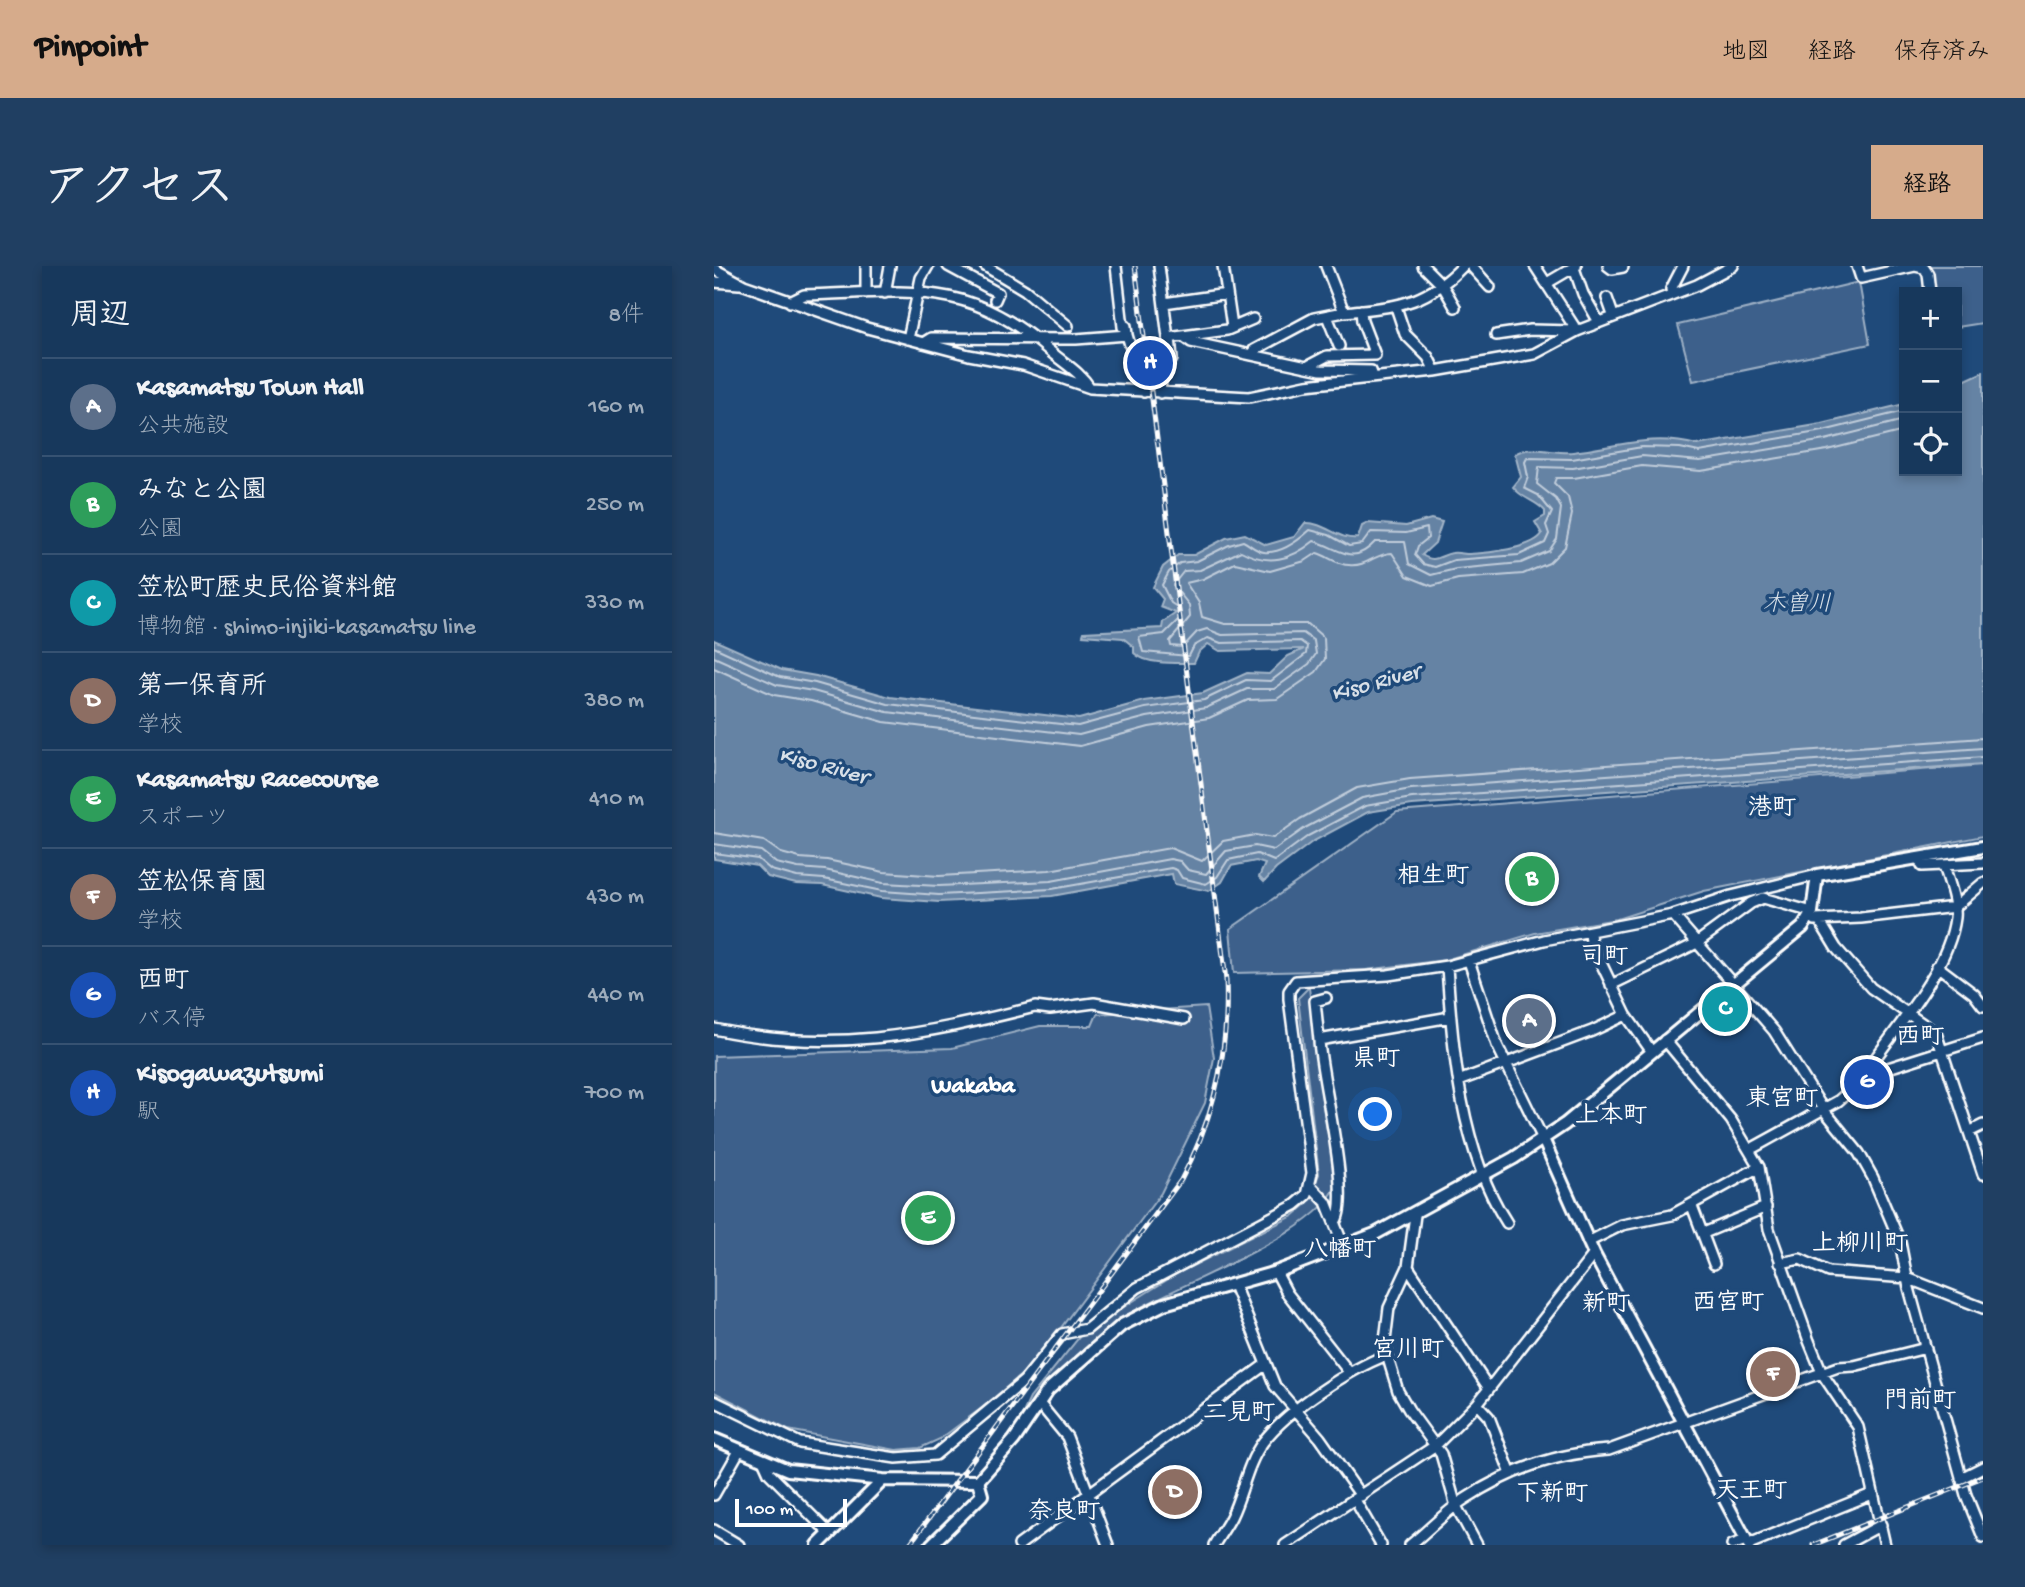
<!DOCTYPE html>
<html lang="ja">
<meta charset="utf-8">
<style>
:root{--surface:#17385c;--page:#203f62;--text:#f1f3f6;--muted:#9eacbb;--line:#365272;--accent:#d6ab8b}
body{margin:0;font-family:"Gochi Hand","Klee One",sans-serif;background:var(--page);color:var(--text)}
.controls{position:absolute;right:21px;top:21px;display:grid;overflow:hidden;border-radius:0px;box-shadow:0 4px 10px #0003}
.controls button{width:63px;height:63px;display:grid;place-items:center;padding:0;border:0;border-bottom:2px solid var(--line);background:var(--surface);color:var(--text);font:35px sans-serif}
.scale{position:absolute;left:21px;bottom:18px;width:112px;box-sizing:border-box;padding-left:7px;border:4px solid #fff;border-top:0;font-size:19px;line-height:24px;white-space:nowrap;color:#fff;-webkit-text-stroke:5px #1f4a7a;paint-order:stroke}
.you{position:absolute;left:662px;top:849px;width:24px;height:24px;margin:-18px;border:5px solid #fff;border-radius:50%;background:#1a73e8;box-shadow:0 0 0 10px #1a73e833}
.badge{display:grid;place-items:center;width:46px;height:46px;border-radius:50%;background:var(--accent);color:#fff;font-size:23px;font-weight:700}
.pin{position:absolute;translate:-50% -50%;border:4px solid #fff;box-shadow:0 2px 7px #0006}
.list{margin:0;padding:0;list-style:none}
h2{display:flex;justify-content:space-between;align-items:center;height:91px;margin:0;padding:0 28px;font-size:30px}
h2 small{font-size:23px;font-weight:400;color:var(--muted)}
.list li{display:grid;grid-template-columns:46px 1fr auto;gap:21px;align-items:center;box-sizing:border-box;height:98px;padding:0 28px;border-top:2px solid var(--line)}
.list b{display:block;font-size:26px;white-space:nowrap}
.list p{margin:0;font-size:23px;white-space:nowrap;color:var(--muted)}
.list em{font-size:23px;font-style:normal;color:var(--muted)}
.icon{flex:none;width:38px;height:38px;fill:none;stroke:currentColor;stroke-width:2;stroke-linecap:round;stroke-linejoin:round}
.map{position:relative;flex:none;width:1269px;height:1279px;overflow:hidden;border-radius:0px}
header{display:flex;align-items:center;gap:42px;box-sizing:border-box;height:98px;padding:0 35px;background:var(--accent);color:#111}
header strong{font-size:33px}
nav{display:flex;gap:38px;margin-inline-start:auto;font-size:24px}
.intro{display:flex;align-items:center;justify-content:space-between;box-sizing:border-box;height:168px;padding:0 42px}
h1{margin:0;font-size:49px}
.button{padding:18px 32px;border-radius:0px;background:var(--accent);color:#111;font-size:24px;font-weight:700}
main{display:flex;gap:42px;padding:0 42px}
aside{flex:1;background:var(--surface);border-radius:0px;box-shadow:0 4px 10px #0003}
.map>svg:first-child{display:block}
.green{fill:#3c618b;stroke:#9eb0c5;stroke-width:2}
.water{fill:#6583a4;stroke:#a3b5c8;stroke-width:2}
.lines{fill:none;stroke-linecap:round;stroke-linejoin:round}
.shore{stroke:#c1cddb;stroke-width:2}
.minor-casing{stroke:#fff;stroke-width:14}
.major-casing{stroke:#fff;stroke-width:16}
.minor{stroke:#1f4a7a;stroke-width:9}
.major{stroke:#1f4a7a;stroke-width:10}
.rail-casing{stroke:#fff;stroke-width:5}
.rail{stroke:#1f4a7a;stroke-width:2.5;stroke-dasharray:8;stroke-linecap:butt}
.labels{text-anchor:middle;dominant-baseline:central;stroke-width:7;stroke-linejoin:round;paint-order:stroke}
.water-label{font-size:23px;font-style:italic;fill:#d8e0e8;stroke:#1f4a7a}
.quarter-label{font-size:24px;font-weight:bold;fill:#fff;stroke:#1f4a7a}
</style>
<header>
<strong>Pinpoint</strong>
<nav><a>地図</a><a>経路</a><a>保存済み</a></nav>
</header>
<div class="intro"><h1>アクセス</h1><a class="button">経路</a></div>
<main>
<aside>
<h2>周辺<small>8件</small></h2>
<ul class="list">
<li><span class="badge" style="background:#5c6f8a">A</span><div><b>Kasamatsu Town Hall</b><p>公共施設</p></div><em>160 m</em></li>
<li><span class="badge" style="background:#2e9e5b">B</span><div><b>みなと公園</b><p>公園</p></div><em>250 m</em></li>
<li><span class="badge" style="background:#0f9aa8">C</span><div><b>笠松町歴史民俗資料館</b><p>博物館 · shimo-injiki-kasamatsu line</p></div><em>330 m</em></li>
<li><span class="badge" style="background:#8d6e63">D</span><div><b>第一保育所</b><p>学校</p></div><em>380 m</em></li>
<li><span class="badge" style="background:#2e9e5b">E</span><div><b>Kasamatsu Racecourse</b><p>スポーツ</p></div><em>410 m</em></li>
<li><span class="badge" style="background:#8d6e63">F</span><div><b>笠松保育園</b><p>学校</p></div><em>430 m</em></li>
<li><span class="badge" style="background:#1a4fb4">G</span><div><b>西町</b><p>バス停</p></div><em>440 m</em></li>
<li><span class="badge" style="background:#1a4fb4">H</span><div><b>Kisogawazutsumi</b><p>駅</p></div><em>700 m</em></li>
</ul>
</aside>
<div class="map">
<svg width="1269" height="1279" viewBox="0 0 1269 1279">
<rect width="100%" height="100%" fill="#1f4a7a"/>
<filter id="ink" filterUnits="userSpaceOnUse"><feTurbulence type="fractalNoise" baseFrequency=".0143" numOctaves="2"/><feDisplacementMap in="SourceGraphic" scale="14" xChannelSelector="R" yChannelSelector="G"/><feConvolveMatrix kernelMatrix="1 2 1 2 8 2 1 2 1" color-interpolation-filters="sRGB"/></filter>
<g filter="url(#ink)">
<path class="green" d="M 1216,0 L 1269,0 L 1269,57 L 1243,61 L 1243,26 L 1217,26 Z
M 1145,16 L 1156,78 L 979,115 L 964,59 Z
M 1269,499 L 1269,570 L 990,625 L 903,653 L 821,667 L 731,694 L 652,704 L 520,707 L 516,663 L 683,546 Z
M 595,721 C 600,767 604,813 612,859 C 615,875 624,900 622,916 C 615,967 449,1022 406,1054 C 366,1084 332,1121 303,1160 L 316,1132 L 366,1070 L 378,1066 L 397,1049 L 464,1007 L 579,950 L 593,938 L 605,908 L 584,732 Z
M 492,741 L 500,792 L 491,837 L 447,927 L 320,1098 L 269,1141 L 226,1173 L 206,1182 L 182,1184 L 74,1164 L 0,1126 L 0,790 L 238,782 L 326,760 L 378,760 L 383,748 Z"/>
<path class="water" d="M 1269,106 L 1269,498 L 698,539 L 654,546 L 598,576 L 562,603 L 550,616 L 545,611 L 551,598 L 542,595 L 517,600 L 508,616 L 495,625 L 460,618 L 458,608 L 338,630 L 225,636 L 167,632 L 108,619 L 82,618 L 54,611 L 43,600 L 0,593 L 0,374 L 68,404 L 102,410 L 176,431 L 365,453 L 430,435 L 489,427 L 533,407 L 555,408 L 574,390 L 590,383 L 506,385 L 494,378 L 485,386 L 480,397 C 463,397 432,399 420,387 L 420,381 L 409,372 L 369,369 L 370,366 L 448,362 L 449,356 L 462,347 L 446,341 L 449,333 L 439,321 L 449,301 L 464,289 L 480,289 L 512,272 L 531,268 L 552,279 L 580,271 L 591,257 C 611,256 625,275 644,272 L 648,260 L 654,257 L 692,260 L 717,253 L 728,256 L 721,277 L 708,289 C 721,298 726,289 738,287 C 743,286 750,288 755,288 C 773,287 818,283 828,268 L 821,256 L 831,250 L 831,245 C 821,234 808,233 799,221 L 807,211 L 801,188 C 815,178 841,188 859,186 C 903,181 938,167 983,179 L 1108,158 L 1190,138 L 1190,205 L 1243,205 L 1243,118 Z"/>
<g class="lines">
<path class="shore" d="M 0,381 L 66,411 L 101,417 L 174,438 L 364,460 L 431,442 L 490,434 L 532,414 L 557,415 L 592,388 L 593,380 L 586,375 L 507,377 L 494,372 L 480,380 L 475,390 L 429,386 L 425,371 L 450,368 L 467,351 L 466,343 L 457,337 L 448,319 L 455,306 L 466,297 L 483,295 L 515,279 L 529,275 C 536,278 541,285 550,286 C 567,288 585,274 596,264 L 615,269 L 635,280 L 648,278 L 657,266 L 692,267 L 713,262 L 714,272 L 704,280 L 701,289 L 709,298 L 721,301 L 740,294 L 805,289 L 831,277 L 835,268 L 832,259 L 838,246 L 824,229 L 810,222 L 814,211 L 811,196 L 813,192 L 858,193 L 928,181 L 966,182 L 985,186 L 1109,165 L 1190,145
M 0,391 L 63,419 L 99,425 L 173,446 L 365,469 L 433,451 L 492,442 L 533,423 L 560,423 L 595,398 L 602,388 L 600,375 L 589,367 L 508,369 L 493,363 L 483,366 L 469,381 L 457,380 L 456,375 L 476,351 L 475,339 L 459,319 L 470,305 L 486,304 L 527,285 C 554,300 577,294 600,275 C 626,282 638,301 661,276 L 691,276 L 695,298 L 717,309 L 742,303 L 807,297 L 835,285 L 843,273 L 847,242 L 842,233 L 823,218 L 825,201 L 859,202 L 928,190 L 986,195 L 1111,174 L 1190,154
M 0,402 L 60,429 L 97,435 L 170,456 L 366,480 L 435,461 L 495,452 L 534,434 L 563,433 L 602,406 L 611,393 L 610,372 L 594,358 L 511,358 L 488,351 L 485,337 L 472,317 L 489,313 L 521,297 L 556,305 L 591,295 L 603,287 C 614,290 623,299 635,299 C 653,301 662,287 678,287 L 693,310 L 718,320 L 744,313 L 809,308 L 835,297 L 851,281 L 858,248 L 854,231 L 840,217 L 842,212 L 860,212 L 928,200 L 987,205 L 1113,184 L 1190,165
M 0,567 L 50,575 L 67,587 L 86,592 L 113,594 L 170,606 L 225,610 L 335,604 L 456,582 L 488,595 L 509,575 L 541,569 L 559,572 L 586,553 L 643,522 L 696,513 L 1269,472
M 0,578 L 47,585 L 62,597 L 84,602 L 111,604 L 169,617 L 225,620 L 337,615 L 456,593 L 466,595 L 474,604 L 492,608 L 512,585 L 541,580 L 560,584 L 591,562 L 648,532 L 697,523 L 1269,482
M 0,587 L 44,593 L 57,604 L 83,611 L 110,613 L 168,625 L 225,629 L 338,623 L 457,602 L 463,604 L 468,612 L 492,618 L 503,611 L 514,594 L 543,588 L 560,595 L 594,570 L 651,540 L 698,532 L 1269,491"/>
<g class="minor-casing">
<path id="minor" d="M 152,0 L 152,27
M 234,0 L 284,27 L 281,34
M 271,0 L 311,24 L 354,60
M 445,0 L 454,72 L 513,64 L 539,53
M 509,0 L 518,61
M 612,0 L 630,46 C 683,40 710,40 749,0
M 709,0 L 729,20 L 741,41
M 757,0 L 776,21
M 821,0 L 863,65
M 894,0 L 898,3 L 909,1
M 1143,0 L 1147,12 L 1201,0
M 1201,0 L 1210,2 L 1214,8 L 1216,26
M 860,2 L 869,28 L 885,56
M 0,3 L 30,19 L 153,62 L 255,89 L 309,99 L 376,122 L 535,131 L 592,119 L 721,105 L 820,88 L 863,65 L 983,19 L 1019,0
M 0,16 L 25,18
M 833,17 L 862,0
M 171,27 L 176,0
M 958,28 L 957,23 L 969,0
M 893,32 L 899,49
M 76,36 L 90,29 C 195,26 252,12 337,86 C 351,98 366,106 376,122
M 450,37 L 513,28
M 682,41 L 691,68 L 714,91 L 721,105
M 613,50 L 625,80
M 413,69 L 430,126
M 782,69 L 816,64 L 861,65
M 469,70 L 477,76 L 607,104 L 657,105 L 659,111
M 194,73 L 207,12 L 214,0
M 209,77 L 217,72 L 362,73 L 413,69 L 412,60 L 409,61 L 402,0
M 537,89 L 540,84 L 600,52 L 630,46
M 596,99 L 613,90 L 661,89 L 648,55 L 647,44
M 446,127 L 447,114 L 458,93 L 456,71
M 1204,592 L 1208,600 L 1269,597
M 959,649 L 1060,765 L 1109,843 L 1145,887 L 1159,912 L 1186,976 L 1195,1022 L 1252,1229 L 1269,1271
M 1101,654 L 1147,652 L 1241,641 L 1269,617
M 1105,654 L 1122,682 L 1157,722 L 1222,767 L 1269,908
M 876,667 L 877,676 L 912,749 L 938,786
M 755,695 L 783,779 L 829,873
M 733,700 C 738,783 747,886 793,957
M 1223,700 L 1260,728 L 1269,740
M 897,719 L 981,678 L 1037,637 L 1049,632 L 1098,646
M 612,732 L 601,735 L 605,774 L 736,751
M 0,763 C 115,788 209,769 321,741 L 336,743 L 380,737 L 470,753
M 605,774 C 606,808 639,934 621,956
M 951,774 L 1017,854 L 1045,901 L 1055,963 L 1095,1075 L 1109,1109 L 1144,1161 L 1171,1279
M 1155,808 L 1158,797 C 1186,757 1235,701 1241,652 C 1243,635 1234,615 1230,599
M 747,814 L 878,765 L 912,749
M 1255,866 L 1269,859
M 1037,883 L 1124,835 L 1155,808 L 1269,772
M 596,919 L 612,936 L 630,981
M 978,940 L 1000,998
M 701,949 L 694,1001 L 675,1042 L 671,1075 L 673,1089 L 684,1125 L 695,1144 L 727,1188 L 742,1240 L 763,1279
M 990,967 L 1052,941
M 874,976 L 908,959 L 958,949 L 1045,901
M 1066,997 L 1086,993 L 1114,1006 L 1193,1012 L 1269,1042
M 694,1001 L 774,1121
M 562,1006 L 573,1027 L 635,1106
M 520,1019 L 561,1120 L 606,1172 L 647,1230
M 0,1135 L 86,1177 L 182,1192 L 221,1189 L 310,1115 L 348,1068 L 373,1063 L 423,1022 L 581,939 L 593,929 L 598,907 L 575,733 L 575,725 L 582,715 L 674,709 L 733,700 L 830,674 L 959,649 L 1017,630 L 1103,609
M 325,1137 L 353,1171 L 394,1279
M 763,1138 L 775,1151 L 797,1208
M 50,1196 L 55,1207 L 116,1268
M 1247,1212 L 1269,1201
M 0,1229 L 25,1185
M 641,1234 L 667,1279
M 0,1264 L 25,1279
M 1035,1278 L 1158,1228
M 305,1279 L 552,1098
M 500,1279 C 505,1270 512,1261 517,1251 C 529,1227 532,1199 549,1176 C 573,1144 636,1103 673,1089
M 571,1279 L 722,1179 L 763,1138 L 880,988
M 696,1279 C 715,1264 731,1246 751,1233 C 795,1204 842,1187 895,1184 L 1124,1101 L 1140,1100 L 1212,1082
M 1018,1279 L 1032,1274
M 1130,1279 L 1167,1259"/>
</g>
<g class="major-casing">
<path id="major" d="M 829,873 L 880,988 L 1035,1279
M 0,1173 L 74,1204 L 169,1214 L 264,1215 L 300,1174 L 334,1124 L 408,1059 L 450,1038 L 562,1006 L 661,968 L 800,892 L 851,858 L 1089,661 L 1098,646 L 1103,609 L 1269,581
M 104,1279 L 169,1214
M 217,1279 L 268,1229 L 264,1215"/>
</g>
<use href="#minor" class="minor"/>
<use href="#major" class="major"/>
<g class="rail-casing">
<path id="rail" d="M 195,1279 L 467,914 C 501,851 515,785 512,714 L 421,0
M 1099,1279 L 1269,1211"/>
</g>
<use href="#rail" class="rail"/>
</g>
</g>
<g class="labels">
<g class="water-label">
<text x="1083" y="339">木曽川</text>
<text transform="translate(662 418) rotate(-15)">Kiso River</text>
<text transform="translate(109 501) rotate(15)">Kiso River</text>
</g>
<g class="quarter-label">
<text x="1058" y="543">港町</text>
<text x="719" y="611">相生町</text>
<text x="890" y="692">司町</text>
<text x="1206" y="772">西町</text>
<text x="662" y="794">県町</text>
<text x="259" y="821">Wakaba</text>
<text x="1068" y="834">東宮町</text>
<text x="897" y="851">上本町</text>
<text x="1146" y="979">上柳川町</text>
<text x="626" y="985">八幡町</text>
<text x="1014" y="1038">西宮町</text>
<text x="892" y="1039">新町</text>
<text x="694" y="1085">宮川町</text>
<text x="1206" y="1136">門前町</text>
<text x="525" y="1148">二見町</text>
<text x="1037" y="1226">天王町</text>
<text x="838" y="1229">下新町</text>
<text x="350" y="1247">奈良町</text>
</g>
</g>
</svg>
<div class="controls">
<button>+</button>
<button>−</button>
<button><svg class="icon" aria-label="locate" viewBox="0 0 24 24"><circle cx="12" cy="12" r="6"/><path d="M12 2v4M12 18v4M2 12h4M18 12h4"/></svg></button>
</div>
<div class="scale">100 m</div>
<div class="you"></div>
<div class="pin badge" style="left:815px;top:755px;background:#5c6f8a">A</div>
<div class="pin badge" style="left:818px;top:613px;background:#2e9e5b">B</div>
<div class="pin badge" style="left:1011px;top:743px;background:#0f9aa8">C</div>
<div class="pin badge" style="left:461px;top:1226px;background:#8d6e63">D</div>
<div class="pin badge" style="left:214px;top:952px;background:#2e9e5b">E</div>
<div class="pin badge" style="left:1059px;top:1108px;background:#8d6e63">F</div>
<div class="pin badge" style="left:1153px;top:816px;background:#1a4fb4">G</div>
<div class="pin badge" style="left:436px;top:97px;background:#1a4fb4">H</div>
</div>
</main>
